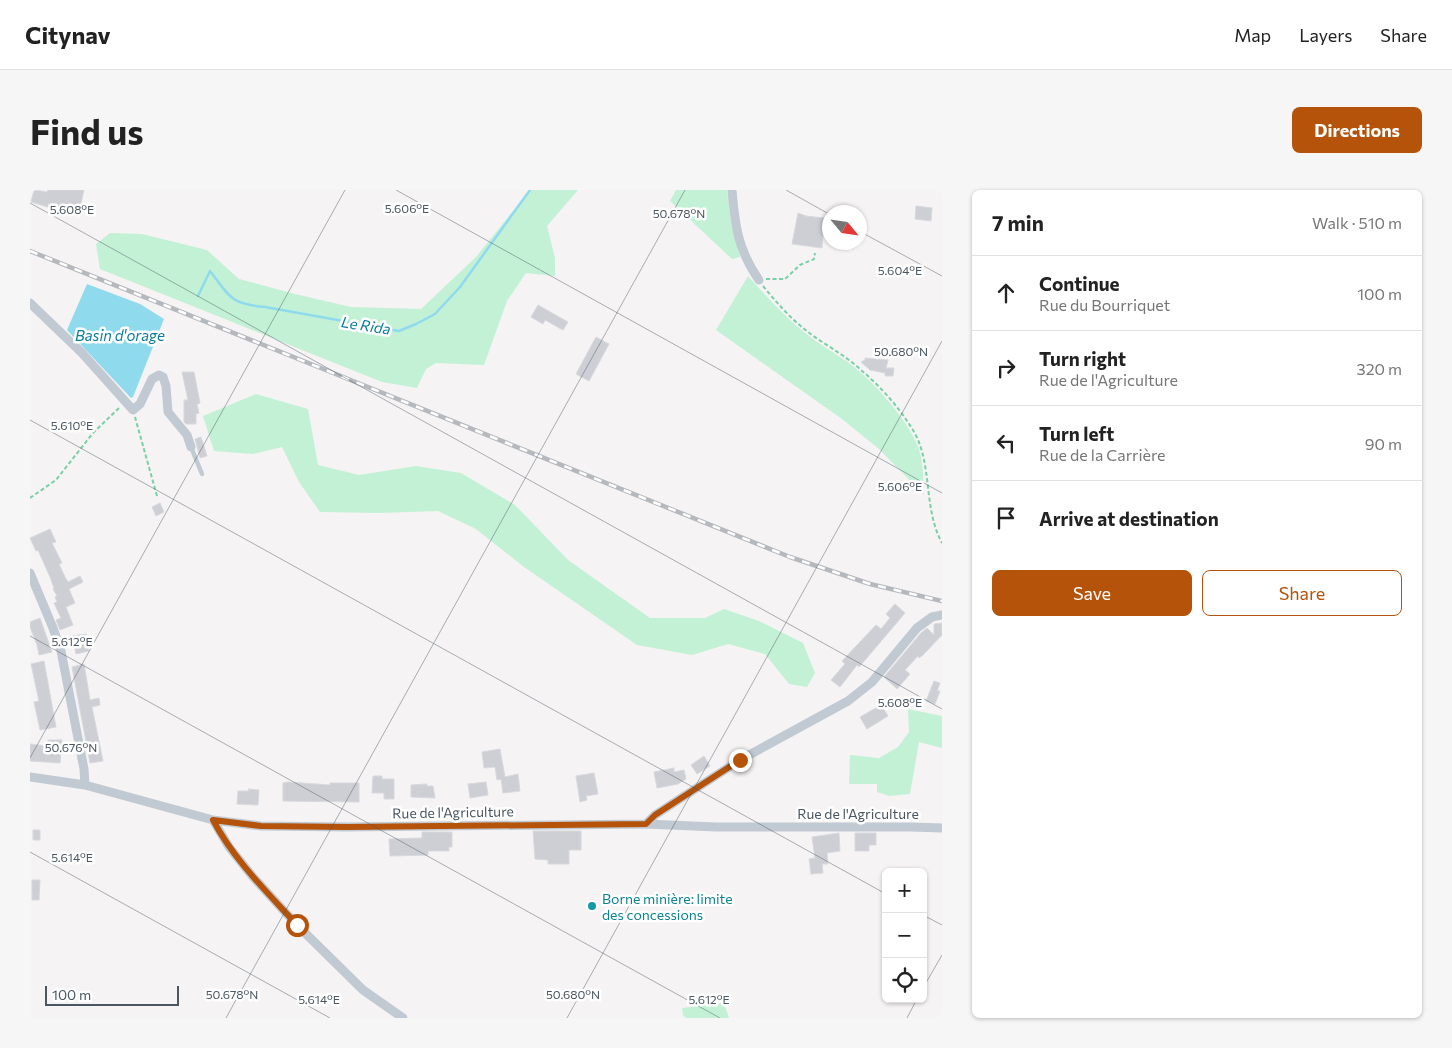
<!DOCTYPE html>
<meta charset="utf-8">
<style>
:root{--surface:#fff;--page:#f6f6f6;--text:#222;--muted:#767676;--line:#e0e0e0;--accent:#b45309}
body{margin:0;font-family:Commissioner,sans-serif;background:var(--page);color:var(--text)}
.controls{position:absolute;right:15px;bottom:15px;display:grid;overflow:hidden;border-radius:8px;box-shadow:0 1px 4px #0004}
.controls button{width:45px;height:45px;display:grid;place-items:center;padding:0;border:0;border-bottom:1px solid var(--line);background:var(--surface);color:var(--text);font:25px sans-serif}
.compass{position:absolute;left:792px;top:15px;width:45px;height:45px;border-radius:50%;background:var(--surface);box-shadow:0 1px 4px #0004;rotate:119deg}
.scale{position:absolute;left:15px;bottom:12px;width:134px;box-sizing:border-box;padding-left:5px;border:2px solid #4a5661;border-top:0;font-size:14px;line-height:18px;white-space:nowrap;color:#4a5661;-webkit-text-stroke:4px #fff;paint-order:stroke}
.stop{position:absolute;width:15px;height:15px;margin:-11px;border:4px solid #b45309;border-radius:50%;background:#fff}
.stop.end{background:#b45309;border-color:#fff;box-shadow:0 1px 5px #0008}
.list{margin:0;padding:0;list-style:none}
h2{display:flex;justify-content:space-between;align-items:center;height:65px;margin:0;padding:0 20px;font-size:21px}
h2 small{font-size:16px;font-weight:400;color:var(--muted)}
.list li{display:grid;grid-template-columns:32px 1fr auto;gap:15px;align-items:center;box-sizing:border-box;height:75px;padding:0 20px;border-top:1px solid var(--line)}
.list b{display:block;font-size:19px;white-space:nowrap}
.list p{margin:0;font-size:16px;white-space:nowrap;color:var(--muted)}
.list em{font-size:16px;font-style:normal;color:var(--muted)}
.actions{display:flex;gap:10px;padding:15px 20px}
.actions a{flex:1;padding:11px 0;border:1px solid var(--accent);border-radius:8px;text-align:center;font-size:18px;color:var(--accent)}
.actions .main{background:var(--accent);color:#fff}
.icon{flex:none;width:28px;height:28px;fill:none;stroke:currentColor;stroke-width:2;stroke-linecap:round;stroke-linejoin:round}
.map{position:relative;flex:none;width:912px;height:828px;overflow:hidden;border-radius:8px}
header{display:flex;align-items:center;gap:30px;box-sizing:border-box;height:70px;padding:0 25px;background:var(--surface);border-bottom:1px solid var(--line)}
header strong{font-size:24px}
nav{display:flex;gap:28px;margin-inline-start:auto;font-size:18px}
.intro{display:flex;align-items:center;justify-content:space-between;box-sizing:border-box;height:120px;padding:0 30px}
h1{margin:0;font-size:35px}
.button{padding:12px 22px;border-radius:8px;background:var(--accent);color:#fff;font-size:18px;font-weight:700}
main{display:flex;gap:30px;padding:0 30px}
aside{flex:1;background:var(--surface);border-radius:8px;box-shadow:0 1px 4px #0004}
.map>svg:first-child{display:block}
.green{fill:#c3f1d5}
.water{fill:#90daee}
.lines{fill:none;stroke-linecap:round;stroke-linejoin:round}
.stream{stroke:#90daee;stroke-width:2.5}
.building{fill:#cdcfd5;stroke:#d7d9de}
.path{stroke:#7ad0a6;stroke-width:2;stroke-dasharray:4 2.5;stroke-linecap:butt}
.lane{stroke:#c1cad2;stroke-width:4.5}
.street{stroke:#c1cad2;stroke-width:9}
.rail-casing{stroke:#b5b8bd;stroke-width:4.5}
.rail{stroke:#fff;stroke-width:2.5;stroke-dasharray:8;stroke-linecap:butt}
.route{stroke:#b45309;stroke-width:6}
.ticks{fill:none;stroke:#4a5661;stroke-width:1;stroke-opacity:0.45}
.culture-dot{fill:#0f9aa8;stroke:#fff;stroke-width:2}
.labels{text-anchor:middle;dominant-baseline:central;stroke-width:5;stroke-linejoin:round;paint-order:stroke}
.street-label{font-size:14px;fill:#4a5661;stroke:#fff}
.culture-label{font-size:14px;fill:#0d838f;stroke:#fff;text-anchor:start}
.water-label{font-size:15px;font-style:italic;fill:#0c7c9b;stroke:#fff}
.ticks-label{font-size:12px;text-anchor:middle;fill:#4a5661;stroke:#fff;stroke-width:5;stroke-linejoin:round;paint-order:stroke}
</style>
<header>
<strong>Citynav</strong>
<nav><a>Map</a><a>Layers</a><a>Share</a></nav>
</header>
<div class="intro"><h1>Find us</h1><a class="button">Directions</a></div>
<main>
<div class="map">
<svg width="912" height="828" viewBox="0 0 912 828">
<rect width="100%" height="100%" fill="#f5f3f3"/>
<path class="green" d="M 500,0 L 548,0 L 517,36 L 525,68 L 525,86 L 496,83 L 477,111 L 454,175 L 406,173 L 396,179 L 387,198 L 352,192 L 70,79 L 66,54 L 80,43 L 112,44 L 177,60 L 209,89 L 265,104 L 321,117 L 391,119 L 446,67 Z
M 646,0 L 697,0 L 701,32 L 710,67 L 702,69 L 640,11 Z
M 718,86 C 736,106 754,126 775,143 C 789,154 805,163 819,173 C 842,190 874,226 886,252 C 894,268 893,288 894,305 L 849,259 L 812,229 L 686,140 Z
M 226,204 L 278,219 L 288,275 L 329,285 L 386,276 L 431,283 L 485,315 L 538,370 L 620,428 L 675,428 L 694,419 L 729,431 L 773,453 L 785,483 L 777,497 L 759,494 L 735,464 L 698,454 L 662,465 L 607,455 L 494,377 L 446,339 L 408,321 L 349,323 L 290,322 L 269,292 L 252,257 L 223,264 L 184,261 L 173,226 Z
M 878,519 L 912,526 L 912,558 L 889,552 L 880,604 L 859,606 L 847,602 L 847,594 L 819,594 L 820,565 L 849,568 L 868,557 L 879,542 Z
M 694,813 L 699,828 L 656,828 L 653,825 L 652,818 Z"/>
<path class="water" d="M 57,94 L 110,114 L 134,129 L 103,207 L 101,208 L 37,140 Z"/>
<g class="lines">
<path class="stream" d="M 168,106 L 180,81 C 200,107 200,114 235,117 L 369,141 L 386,134 L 405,124 L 430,97 L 500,0"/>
</g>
<path class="building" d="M 4,0 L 17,2 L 18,0 L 54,0 L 48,26 L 1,12 Z
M 886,16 L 902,18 L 901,31 L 885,29 Z
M 768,23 L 776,26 L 794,28 L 792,58 L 762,54 Z
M 508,115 L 538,132 L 533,140 L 515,130 L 513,134 L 501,127 Z
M 566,147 L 579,154 L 559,191 L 546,184 Z
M 835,168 L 858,170 L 856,178 L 864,178 L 863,186 L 855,186 L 855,183 L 840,180 L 831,172 L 835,170 Z
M 152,182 L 164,182 L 170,213 L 167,214 L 169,223 L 166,224 L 166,234 L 156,234 L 154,232 L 154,210 L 158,210 Z
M 171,247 L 177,266 L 170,268 L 165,249 Z
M 130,313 L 134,322 L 126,326 L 122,317 Z
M 20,339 L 26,352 L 22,353 L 32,373 L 29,374 L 35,387 L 38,392 L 50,386 L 53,392 L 39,399 L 45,413 L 36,417 L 43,435 L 30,440 L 26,430 L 31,428 L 24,413 L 27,412 L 25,407 L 27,406 L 23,399 L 24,398 L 20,387 L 8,360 L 6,361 L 0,348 Z
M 865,414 L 875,423 L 836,469 L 829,477 L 827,475 L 810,497 L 801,490 L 815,474 L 812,471 L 846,435 L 851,439 L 860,428 L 856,424 Z
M 10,428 L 22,462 L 9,465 L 7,455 L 0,437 L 0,432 Z
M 912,433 L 912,445 L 893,465 L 889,468 L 888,466 L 875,480 L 880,484 L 867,499 L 854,487 L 891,443 L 897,438 L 904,445 L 904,434 Z
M 56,444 L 59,461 L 46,464 L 42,446 Z
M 14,471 L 26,537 L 10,540 L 4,512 L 9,511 L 1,474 Z
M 54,474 L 60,510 L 69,508 L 70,515 L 62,517 L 73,571 L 60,573 L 42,477 Z
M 904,491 L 910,493 L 907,501 L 910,501 L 905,514 L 896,511 Z
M 851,515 L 858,526 L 837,539 L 830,527 Z
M 18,550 L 32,550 L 30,573 L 0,571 L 0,554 L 17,556 Z
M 470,559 L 475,587 L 488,584 L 490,601 L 473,603 L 471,589 L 467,590 L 465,577 L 454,578 L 452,562 Z
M 674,566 L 680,576 L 667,584 L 661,575 Z
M 644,578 L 644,582 L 654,580 L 656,589 L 648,594 L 627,598 L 624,582 Z
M 564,583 L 568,604 L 556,606 L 557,610 L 550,612 L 546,586 Z
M 343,586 L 352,586 L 352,589 L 364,589 L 364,609 L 354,609 L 354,603 L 342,603 Z
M 258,592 L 300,595 L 300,593 L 329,593 L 329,612 L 253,611 L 253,593 Z
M 456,592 L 458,605 L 440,608 L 438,594 Z
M 397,594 L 397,596 L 403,596 L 405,608 L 381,607 L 381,595 Z
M 218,599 L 229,600 L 228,615 L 207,614 L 208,601 L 219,601 Z
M 3,640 L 10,640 L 10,650 L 3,650 Z
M 503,641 L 551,641 L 551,660 L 539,660 L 539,674 L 518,674 L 518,670 L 505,669 Z
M 392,642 L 422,642 L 422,657 L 419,657 L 419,661 L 398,661 L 398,665 L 360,666 L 359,649 L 392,648 Z
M 809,643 L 810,661 L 797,663 L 798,674 L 792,674 L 793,683 L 781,684 L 779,669 L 785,668 L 782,647 Z
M 825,643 L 846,643 L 846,655 L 839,655 L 839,661 L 825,661 Z
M 2,690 L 10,690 L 9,710 L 2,710 Z"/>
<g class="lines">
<path class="path" d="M 736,89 L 755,89 L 770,75 L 784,69 L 785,63
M 733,96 C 747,113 761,129 778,142 C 795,155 815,165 831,180 C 849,195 868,216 881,237 C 904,271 892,316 912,353
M 105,227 L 127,306
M 0,308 L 26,290 L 63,243 L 90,217"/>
<path class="lane" d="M 161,257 L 172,284"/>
<path class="street" d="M 702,0 C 705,36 708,60 729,90
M 0,113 L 52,163 L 103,220 L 110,214 L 122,189 L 129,185 L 133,187 L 136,196 L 138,222 L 157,245 L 161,257
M 0,383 L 23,438 L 31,461 L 54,579 L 55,595
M 0,587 L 55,595 L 183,630 L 231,636 L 317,637 L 616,634 L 686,637 L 881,637 L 912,638
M 183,630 L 199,657 L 223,687 L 267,735 L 333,800 L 373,828
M 616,634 L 625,625 L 710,570 L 818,511 L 842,492 L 887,438 L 902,427 L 912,425"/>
<g class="rail-casing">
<path id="rail" d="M 0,61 L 760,367 L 840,394 L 912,411"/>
</g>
<use href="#rail" class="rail"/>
</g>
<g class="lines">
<path class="route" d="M 267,735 C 237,702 204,670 183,630 L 231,636 L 317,637 L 616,634 L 625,625 L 710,570"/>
</g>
<path class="ticks" d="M 366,0 L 912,303M 756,0 L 799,24M 0,13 L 912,519M 829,41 L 912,86M 0,230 L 856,704M 0,446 L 690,828M 0,568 L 315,0M 0,662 L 300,828M 893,725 L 912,735M 893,798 L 912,765M 196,828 L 655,0M 537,828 L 912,151M 877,828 L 887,809"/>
<circle class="culture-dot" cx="562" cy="716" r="5"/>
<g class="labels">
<g class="street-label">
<text transform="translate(423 622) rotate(-1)">Rue de l'Agriculture</text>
<text x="828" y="623">Rue de l'Agriculture</text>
</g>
<g class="culture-label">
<text x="572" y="708">Borne minière: limite<tspan x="572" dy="16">des concessions</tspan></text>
</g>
<g class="water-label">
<text transform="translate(336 135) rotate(9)">Le Rida</text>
<text x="90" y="145">Basin d'orage</text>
</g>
</g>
<g class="ticks-label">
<text x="377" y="23">5.606°E</text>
<text x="42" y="24">5.608°E</text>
<text x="649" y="28">50.678°N</text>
<text x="870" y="85">5.604°E</text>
<text x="871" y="166">50.680°N</text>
<text x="42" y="240">5.610°E</text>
<text x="870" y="301">5.606°E</text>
<text x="42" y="456">5.612°E</text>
<text x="870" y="517">5.608°E</text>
<text x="41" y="562">50.676°N</text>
<text x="42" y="672">5.614°E</text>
<text x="202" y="809">50.678°N</text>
<text x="543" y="809">50.680°N</text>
<text x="289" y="814">5.614°E</text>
<text x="679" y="814">5.612°E</text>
</g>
</svg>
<div class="controls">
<button>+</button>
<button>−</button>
<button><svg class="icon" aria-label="locate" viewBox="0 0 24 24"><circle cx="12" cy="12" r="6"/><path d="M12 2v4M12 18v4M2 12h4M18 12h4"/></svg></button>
</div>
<svg class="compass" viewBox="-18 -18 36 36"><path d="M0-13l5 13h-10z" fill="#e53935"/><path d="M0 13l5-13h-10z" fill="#767676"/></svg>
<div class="scale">100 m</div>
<div class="stop" style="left:267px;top:735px"></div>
<div class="stop end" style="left:710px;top:570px"></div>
</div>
<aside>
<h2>7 min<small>Walk · 510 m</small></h2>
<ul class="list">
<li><svg class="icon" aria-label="ahead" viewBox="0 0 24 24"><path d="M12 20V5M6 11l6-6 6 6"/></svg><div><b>Continue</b><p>Rue du Bourriquet</p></div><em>100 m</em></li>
<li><svg class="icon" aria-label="right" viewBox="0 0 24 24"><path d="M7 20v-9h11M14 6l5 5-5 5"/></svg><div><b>Turn right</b><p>Rue de l'Agriculture</p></div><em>320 m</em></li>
<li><svg class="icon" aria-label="left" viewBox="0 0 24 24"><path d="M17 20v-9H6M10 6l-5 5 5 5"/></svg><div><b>Turn left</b><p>Rue de la Carrière</p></div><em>90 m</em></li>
<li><svg class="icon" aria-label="arrive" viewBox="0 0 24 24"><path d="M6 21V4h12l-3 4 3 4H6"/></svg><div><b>Arrive at destination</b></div></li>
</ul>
<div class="actions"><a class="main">Save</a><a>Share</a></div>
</aside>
</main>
